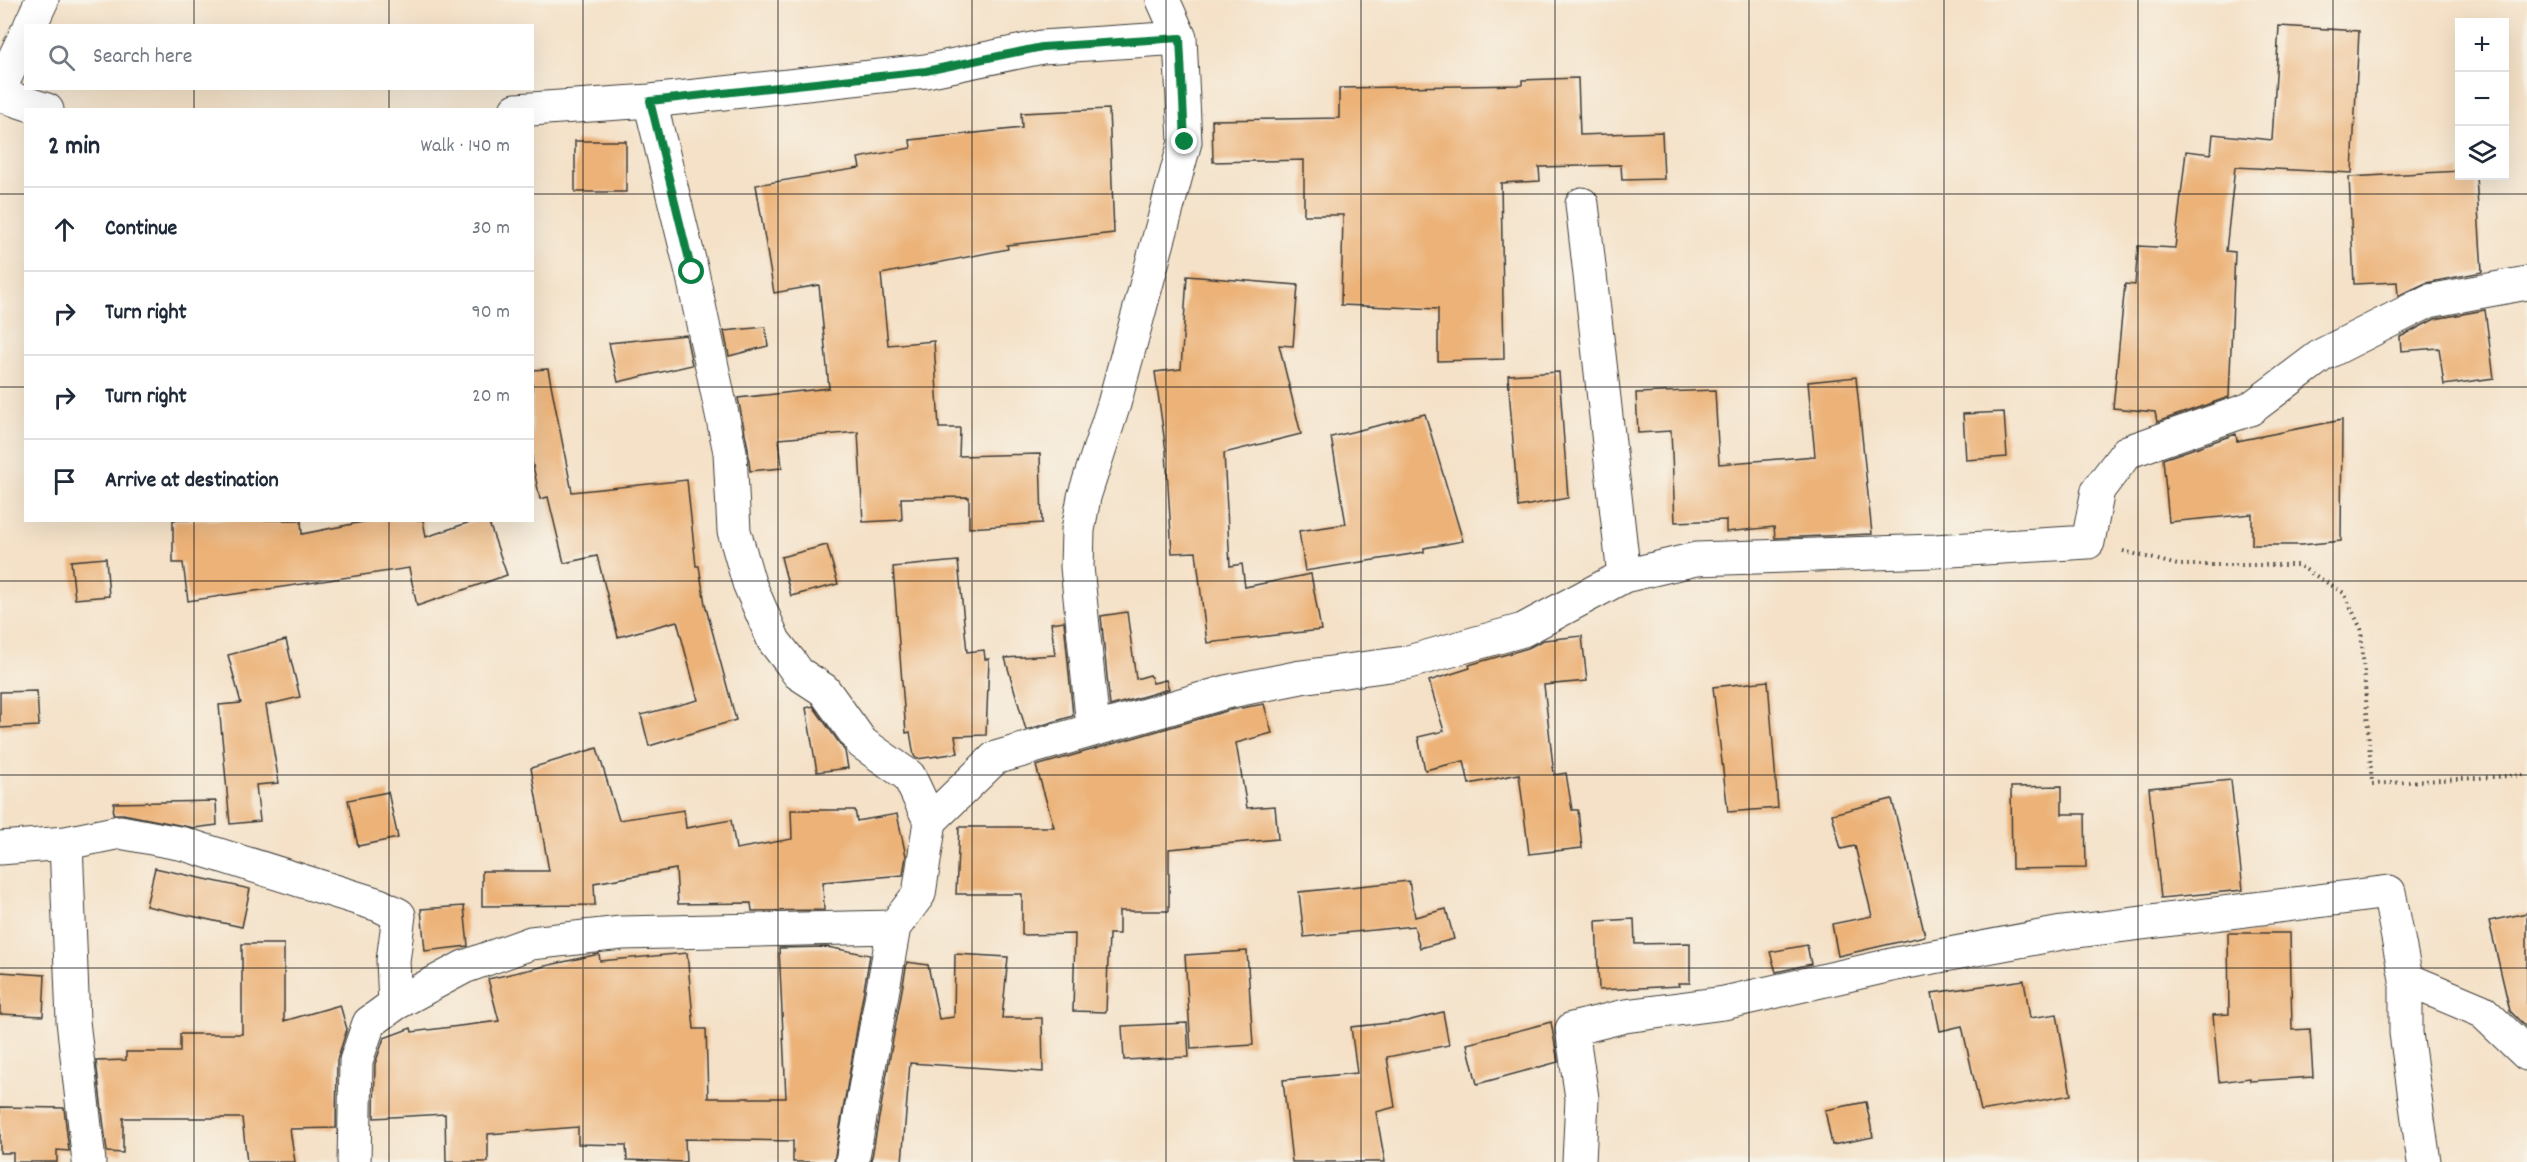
<!DOCTYPE html>
<meta charset="utf-8">
<style>
:root{--surface:#fff;--page:#f6f6f7;--text:#1f2937;--muted:#747a83;--line:#e0e1e3}
body{margin:0;font-family:Dekko,sans-serif;background:var(--page);color:var(--text)}
.controls{position:absolute;right:18px;top:18px;display:grid;overflow:hidden;border-radius:0px;box-shadow:0 6px 24px #0002}
.controls button{width:54px;height:54px;display:grid;place-items:center;padding:0;border:0;border-bottom:2px solid var(--line);background:var(--surface);color:var(--text);font:30px sans-serif}
.stop{position:absolute;width:18px;height:18px;margin:-14px;border:4px solid #0b8043;border-radius:50%;background:#fff}
.stop.end{background:#0b8043;border-color:#fff;box-shadow:0 2px 6px #0008}
.list{margin:0;padding:0;list-style:none}
h2{display:flex;justify-content:space-between;align-items:center;height:78px;margin:0;padding:0 24px;font-size:26px}
h2 small{font-size:20px;font-weight:400;color:var(--muted)}
.list li{display:grid;grid-template-columns:39px 1fr auto;gap:18px;align-items:center;box-sizing:border-box;height:84px;padding:0 24px;border-top:2px solid var(--line)}
.list b{display:block;font-size:22px;white-space:nowrap}
.list em{font-size:20px;font-style:normal;color:var(--muted)}
.icon{flex:none;width:33px;height:33px;fill:none;stroke:currentColor;stroke-width:2;stroke-linecap:round;stroke-linejoin:round}
.map{position:relative;flex:none;width:2527px;height:1162px;overflow:hidden}
.search{position:absolute;background:var(--surface);box-shadow:0 6px 24px #0002;left:24px;top:24px;width:510px;height:66px;display:flex;align-items:center;gap:15px;box-sizing:border-box;padding:0 21px;border-radius:0px;color:var(--muted);font-size:22px}
.panel{position:absolute;background:var(--surface);box-shadow:0 6px 24px #0002;left:24px;top:108px;width:510px;height:414px;border-radius:0px}
.map>svg:first-child{display:block}
.building{fill:#ecb278}
.lines{fill:none;stroke-linecap:round;stroke-linejoin:round}
.minor-casing{stroke:#3c3a36;stroke-width:35}
.highway-casing{stroke:#3c3a36;stroke-width:35}
.path{stroke:#3c3a36;stroke-width:4;stroke-dasharray:1.5 4.5;stroke-linecap:butt}
.minor{stroke:#fff;stroke-width:33}
.highway{stroke:#fff;stroke-width:33}
.route{stroke:#0b8043;stroke-width:8}
.grid{fill:none;stroke:#1c1c1c;stroke-width:1.5;stroke-opacity:0.55}
</style>
<div class="map">
<svg width="2527" height="1162" viewBox="0 0 2527 1162">
<rect width="100%" height="100%" fill="#f7f3e8"/>
<filter id="ink" filterUnits="userSpaceOnUse"><feTurbulence type="fractalNoise" baseFrequency=".0167" numOctaves="2"/><feDisplacementMap in="SourceGraphic" scale="12" xChannelSelector="R" yChannelSelector="G"/><feConvolveMatrix kernelMatrix="1 2 1 2 8 2 1 2 1" color-interpolation-filters="sRGB"/></filter>
<filter id="wash" filterUnits="userSpaceOnUse"><feTurbulence type="fractalNoise" baseFrequency=".008" numOctaves="4" result="noise"/><feDisplacementMap in="SourceGraphic" scale="24" xChannelSelector="R" yChannelSelector="G"/><feGaussianBlur stdDeviation="1.35" result="paint"/><feColorMatrix in="noise" values="0 0 0 0 0 0 0 0 0 0 0 0 0 0 0 0 0 1.4 0 .05"/><feComposite in="paint" operator="in"/></filter>
<g filter="url(#wash)">
<rect width="100%" height="100%" fill="#f4e1c7"/>
<g id="blocks">
<path class="building" d="M 2279,26 L 2359,31 L 2352,173 L 2235,167 L 2226,251 L 2235,252 L 2229,397 L 2157,422 L 2155,412 L 2113,408 L 2125,284 L 2135,285 L 2138,246 L 2175,248 L 2186,151 L 2211,154 L 2213,134 L 2272,140 Z
M 1578,78 L 1580,135 L 1662,132 L 1664,179 L 1622,180 L 1621,165 L 1539,167 L 1540,181 L 1501,183 L 1504,359 L 1438,361 L 1438,309 L 1341,305 L 1343,215 L 1304,215 L 1304,160 L 1213,162 L 1212,120 L 1339,118 L 1339,88 L 1522,85 L 1522,80 Z
M 1109,109 L 1114,233 L 1007,245 L 1008,249 L 881,274 L 888,345 L 934,341 L 939,428 L 960,428 L 959,456 L 1040,454 L 1042,523 L 969,528 L 969,497 L 901,498 L 902,520 L 863,522 L 858,432 L 779,439 L 782,468 L 750,471 L 748,448 L 738,398 L 829,388 L 819,285 L 774,293 L 756,185 L 860,168 L 858,158 L 911,148 L 910,140 L 1022,128 L 1021,113 Z
M 575,141 L 626,141 L 626,192 L 575,192 Z
M 2460,171 L 2460,176 L 2476,176 L 2482,272 L 2426,283 L 2398,296 L 2397,282 L 2354,284 L 2349,177 Z
M 1187,276 L 1298,285 L 1293,346 L 1279,345 L 1301,434 L 1224,453 L 1230,566 L 1242,564 L 1245,587 L 1311,574 L 1321,630 L 1207,643 L 1196,552 L 1172,553 L 1166,451 L 1155,372 L 1181,369 Z
M 2485,310 L 2494,378 L 2444,385 L 2439,348 L 2401,351 L 2400,337 L 2435,319 Z
M 765,327 L 768,346 L 729,356 L 724,331 Z
M 686,335 L 692,365 L 618,382 L 609,343 Z
M 548,369 L 572,492 L 687,480 L 696,566 L 699,566 L 705,604 L 736,720 L 649,746 L 641,715 L 698,700 L 677,621 L 618,637 L 597,556 L 564,563 L 548,497 L 540,499 L 532,461 L 532,370 Z
M 1559,372 L 1568,498 L 1518,507 L 1508,375 Z
M 1856,377 L 1872,534 L 1775,538 L 1774,527 L 1726,532 L 1726,520 L 1675,522 L 1671,431 L 1638,433 L 1636,393 L 1715,390 L 1719,464 L 1815,456 L 1808,382 Z
M 2004,412 L 2007,457 L 1966,460 L 1963,414 Z
M 1425,414 L 1463,541 L 1424,548 L 1424,552 L 1305,571 L 1299,531 L 1346,524 L 1331,437 Z
M 2342,420 L 2341,541 L 2301,545 L 2252,545 L 2252,514 L 2169,522 L 2163,459 L 2236,434 L 2237,441 Z
M 173,520 L 301,520 L 302,534 L 373,520 L 423,520 L 426,537 L 476,520 L 488,520 L 507,575 L 417,606 L 409,568 L 188,601 L 183,563 L 173,563 Z
M 827,545 L 838,584 L 791,596 L 781,557 Z
M 106,558 L 109,596 L 75,599 L 71,561 Z
M 958,561 L 967,652 L 984,650 L 985,659 L 989,659 L 986,735 L 955,736 L 958,753 L 917,759 L 914,756 L 910,732 L 906,733 L 893,567 Z
M 1127,612 L 1136,679 L 1150,675 L 1153,683 L 1166,680 L 1169,689 L 1110,706 L 1101,616 Z
M 1064,621 L 1073,716 L 1026,730 L 1005,658 L 1055,655 L 1051,623 Z
M 1582,636 L 1587,681 L 1544,685 L 1554,775 L 1566,773 L 1572,810 L 1578,810 L 1582,848 L 1529,854 L 1519,774 L 1469,784 L 1464,761 L 1425,770 L 1418,737 L 1444,731 L 1429,681 L 1470,668 L 1469,665 L 1528,648 L 1544,640 Z
M 286,640 L 300,697 L 266,705 L 279,783 L 256,785 L 260,821 L 230,824 L 219,705 L 241,703 L 228,655 Z
M 1768,681 L 1778,808 L 1728,812 L 1713,687 Z
M 37,691 L 39,726 L 0,728 L 0,692 Z
M 1264,704 L 1272,733 L 1236,743 L 1247,808 L 1275,806 L 1278,839 L 1169,849 L 1169,911 L 1119,911 L 1119,934 L 1109,934 L 1106,1012 L 1073,1011 L 1075,934 L 1022,935 L 1022,894 L 956,894 L 959,827 L 1054,827 L 1036,766 L 1230,710 Z
M 813,706 L 845,751 L 848,768 L 817,772 L 806,708 Z
M 597,748 L 619,820 L 684,810 L 686,828 L 731,820 L 736,849 L 792,839 L 791,810 L 855,810 L 857,821 L 897,814 L 906,856 L 903,875 L 823,882 L 824,910 L 752,911 L 751,903 L 678,904 L 676,869 L 594,883 L 595,905 L 482,906 L 482,871 L 549,871 L 531,768 Z
M 2231,780 L 2243,890 L 2161,898 L 2149,788 Z
M 2062,786 L 2062,814 L 2085,814 L 2086,868 L 2012,869 L 2011,787 Z
M 388,792 L 398,838 L 358,846 L 348,800 Z
M 1892,799 L 1925,936 L 1838,956 L 1832,924 L 1872,916 L 1855,846 L 1841,849 L 1832,814 Z
M 216,801 L 217,825 L 194,828 L 123,814 L 113,814 L 114,803 Z
M 155,868 L 250,889 L 242,927 L 146,906 Z
M 1409,881 L 1415,917 L 1446,909 L 1454,939 L 1420,948 L 1414,926 L 1304,937 L 1299,892 Z
M 464,906 L 468,946 L 425,951 L 421,909 Z
M 2527,913 L 2527,1028 L 2510,1011 L 2489,921 Z
M 1634,919 L 1635,944 L 1690,943 L 1690,983 L 1678,983 L 1679,986 L 1599,990 L 1596,921 Z
M 2228,933 L 2290,933 L 2292,1030 L 2310,1029 L 2313,1077 L 2250,1081 L 2250,1078 L 2219,1082 L 2213,1015 L 2229,1014 Z
M 242,944 L 284,944 L 284,1021 L 340,1005 L 347,1029 L 337,1060 L 336,1128 L 290,1129 L 295,1162 L 247,1162 L 242,1118 L 123,1118 L 123,1153 L 107,1152 L 96,1061 L 126,1060 L 126,1052 L 180,1052 L 180,1034 L 242,1034 Z
M 1807,945 L 1811,964 L 1776,972 L 1770,952 Z
M 827,947 L 870,955 L 834,1162 L 793,1162 L 793,1141 L 685,1139 L 686,1162 L 627,1160 L 626,1145 L 578,1144 L 578,1127 L 488,1134 L 488,1162 L 446,1162 L 445,1114 L 374,1118 L 375,1064 L 384,1038 L 411,1028 L 412,1032 L 499,1021 L 488,979 L 599,954 L 600,961 L 687,953 L 694,1029 L 706,1029 L 708,1098 L 786,1098 L 779,948 Z
M 1247,951 L 1253,1045 L 1191,1049 L 1185,955 Z
M 955,954 L 1008,957 L 1002,1018 L 1042,1018 L 1043,1072 L 910,1063 L 902,1162 L 871,1162 L 907,962 L 928,965 L 939,1019 L 954,1017 Z
M 0,972 L 45,975 L 43,1016 L 0,1014 Z
M 2024,980 L 2030,1018 L 2057,1014 L 2071,1095 L 1981,1111 L 1962,1026 L 1940,1031 L 1932,993 Z
M 1443,1012 L 1449,1045 L 1387,1057 L 1395,1107 L 1376,1112 L 1385,1162 L 1292,1162 L 1283,1080 L 1357,1073 L 1351,1027 L 1407,1021 Z
M 1551,1022 L 1558,1062 L 1477,1084 L 1467,1044 Z
M 1187,1023 L 1189,1057 L 1124,1060 L 1122,1026 Z
M 1866,1102 L 1873,1137 L 1832,1145 L 1825,1110 Z
M 0,1107 L 64,1108 L 69,1151 L 57,1150 L 57,1162 L 13,1162 L 13,1153 L 0,1153 Z"/>
</g>
</g>
<g filter="url(#ink)">
<use href="#blocks" fill-opacity="0" stroke="#3c3a36" stroke-width="1.5"/>
<g class="lines">
<g class="minor-casing">
<path id="minor" d="M 0,95 L 47,110
M 650,101 L 692,272 L 730,452 L 734,531 L 749,583 L 774,641 L 791,663 L 798,673 L 824,690 L 862,743 L 909,776 L 930,821
M 516,110 L 650,101 L 926,71 L 1042,47 L 1180,38
M 1582,204 L 1624,576
M 1097,729 L 1092,717 L 1077,567 L 1078,530 L 1084,497 L 1114,404 L 1185,142 L 1180,38 L 1163,0
M 66,843 L 73,1021 L 89,1162
M 0,848 L 66,843 L 120,832 L 184,844 L 379,905 L 399,915 L 393,961 L 395,1004
M 2406,979 L 2482,1011 L 2527,1054
M 354,1162 L 356,1061 L 369,1023 L 395,1004 L 464,967 L 531,943 L 621,933 L 894,927
M 852,1162 L 894,927 L 919,894 L 930,821 L 995,758 L 1226,692 L 1301,677 L 1405,663 L 1523,630 L 1624,576 L 1696,559 L 1934,551 L 2088,542 L 2098,490 L 2127,452 L 2250,409 L 2322,355 L 2429,301 L 2527,283
M 1579,1162 L 1582,1098 L 1572,1029 L 1625,1016 L 1724,1003 L 1896,964 L 2062,933 L 2389,892 L 2406,979 L 2406,1033 L 2424,1162"/>
</g>
<g class="highway-casing">
<path id="highway" d="M 30,26 L 42,0
M 0,88 L 26,34"/>
</g>
<path class="path" d="M 2123,551 L 2178,565 L 2298,565 L 2344,593 L 2361,629 L 2372,784 L 2527,775"/>
<use href="#minor" class="minor"/>
<use href="#highway" class="highway"/>
</g>
</g>
<g class="lines" filter="url(#ink)">
<path class="route" d="M 692,272 L 650,101 L 926,71 L 1042,47 L 1180,38 L 1185,142"/>
</g>
<path class="grid" d="M 194,0 L 194,26M 389,0 L 389,26M 583,0 L 583,1162M 778,0 L 778,1162M 972,0 L 972,1162M 1166,0 L 1166,1162M 1361,0 L 1361,1162M 1555,0 L 1555,1162M 1749,0 L 1749,1162M 1944,0 L 1944,1162M 2138,0 L 2138,1162M 2333,0 L 2333,1162M 194,88 L 194,110M 389,88 L 389,110M 0,194 L 26,194M 532,194 L 2527,194M 0,387 L 26,387M 532,387 L 2527,387M 194,520 L 194,1162M 389,520 L 389,1162M 0,581 L 2527,581M 0,775 L 2527,775M 0,968 L 2527,968"/>
</svg>
<div class="controls">
<button>+</button>
<button>−</button>
<button><svg class="icon" aria-label="layers" viewBox="0 0 24 24"><path d="M12 4l9 5-9 5-9-5zM3 14l9 5 9-5"/></svg></button>
</div>
<div class="stop" style="left:692px;top:272px"></div>
<div class="stop end" style="left:1185px;top:142px"></div>
<div class="search"><svg class="icon" aria-label="search" viewBox="0 0 24 24"><circle cx="10" cy="10" r="6"/><path d="M15 15l6 6"/></svg>Search here</div>
<section class="panel">
<h2>2 min<small>Walk · 140 m</small></h2>
<ul class="list">
<li><svg class="icon" aria-label="ahead" viewBox="0 0 24 24"><path d="M12 20V5M6 11l6-6 6 6"/></svg><div><b>Continue</b></div><em>30 m</em></li>
<li><svg class="icon" aria-label="right" viewBox="0 0 24 24"><path d="M7 20v-9h11M14 6l5 5-5 5"/></svg><div><b>Turn right</b></div><em>90 m</em></li>
<li><svg class="icon" aria-label="right" viewBox="0 0 24 24"><path d="M7 20v-9h11M14 6l5 5-5 5"/></svg><div><b>Turn right</b></div><em>20 m</em></li>
<li><svg class="icon" aria-label="arrive" viewBox="0 0 24 24"><path d="M6 21V4h12l-3 4 3 4H6"/></svg><div><b>Arrive at destination</b></div></li>
</ul>
</section>
</div>
